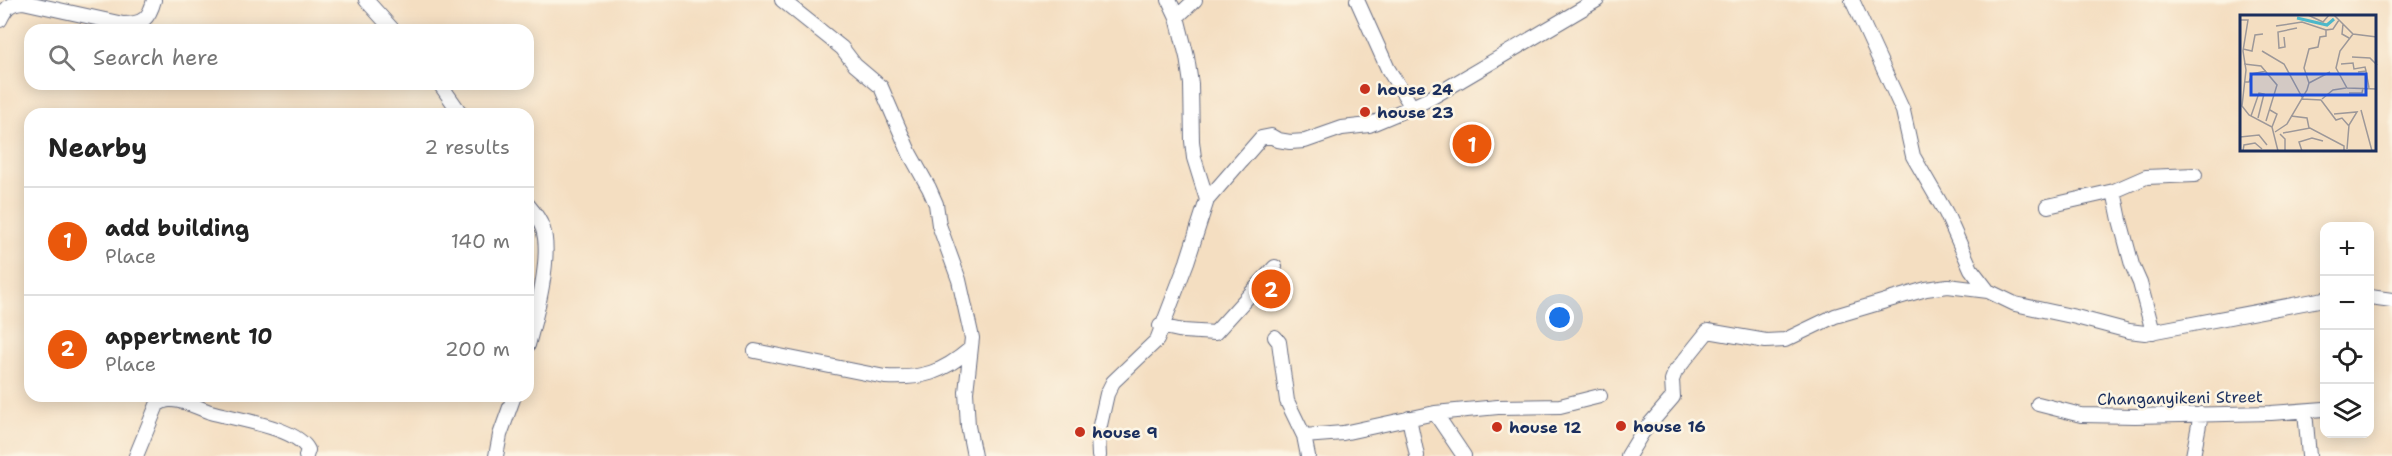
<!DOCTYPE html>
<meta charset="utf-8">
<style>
:root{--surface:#fff;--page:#f2f2f2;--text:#222;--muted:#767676;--line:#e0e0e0;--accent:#ea580c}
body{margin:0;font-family:"Shantell Sans",sans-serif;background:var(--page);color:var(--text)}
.controls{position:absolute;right:18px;bottom:18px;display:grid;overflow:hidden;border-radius:12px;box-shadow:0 3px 15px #0003}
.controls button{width:54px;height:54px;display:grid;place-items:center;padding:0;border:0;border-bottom:2px solid var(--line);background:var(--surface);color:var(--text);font:30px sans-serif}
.you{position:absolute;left:1560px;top:318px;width:21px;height:21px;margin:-15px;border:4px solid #fff;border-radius:50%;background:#1a73e8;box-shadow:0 0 0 9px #1a73e833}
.badge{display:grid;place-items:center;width:39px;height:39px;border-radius:50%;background:var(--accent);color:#fff;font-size:20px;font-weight:700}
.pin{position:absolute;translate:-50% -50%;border:3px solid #fff;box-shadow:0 2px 6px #0006}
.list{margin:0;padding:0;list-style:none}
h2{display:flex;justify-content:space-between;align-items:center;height:78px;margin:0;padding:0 24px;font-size:26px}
h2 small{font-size:20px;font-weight:400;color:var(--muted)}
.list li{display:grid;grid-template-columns:39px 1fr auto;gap:18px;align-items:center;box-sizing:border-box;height:108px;padding:0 24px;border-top:2px solid var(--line)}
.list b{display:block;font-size:22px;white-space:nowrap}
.list p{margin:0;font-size:20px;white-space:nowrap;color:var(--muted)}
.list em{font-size:20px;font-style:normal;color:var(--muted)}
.icon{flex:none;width:33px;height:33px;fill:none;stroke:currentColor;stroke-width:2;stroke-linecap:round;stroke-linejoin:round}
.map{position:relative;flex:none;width:2392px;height:456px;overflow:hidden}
.search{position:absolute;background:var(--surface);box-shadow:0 3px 15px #0003;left:24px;top:24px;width:510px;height:66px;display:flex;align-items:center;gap:15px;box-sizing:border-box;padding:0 21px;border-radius:18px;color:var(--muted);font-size:22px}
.panel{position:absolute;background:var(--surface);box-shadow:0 3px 15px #0003;left:24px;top:108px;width:510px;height:294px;border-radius:18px}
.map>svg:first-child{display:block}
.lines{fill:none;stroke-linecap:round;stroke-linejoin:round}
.minor-casing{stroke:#676c81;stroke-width:16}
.minor{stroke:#fff;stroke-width:14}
.poi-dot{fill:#c8321e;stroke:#fcf5e5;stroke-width:2}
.labels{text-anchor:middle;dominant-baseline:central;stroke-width:5;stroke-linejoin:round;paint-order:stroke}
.poi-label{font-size:16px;font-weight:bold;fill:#1b2f5e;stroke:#fcf5e5;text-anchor:start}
.street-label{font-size:16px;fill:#1b2f5e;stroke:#fcf5e5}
.inset-river{fill:none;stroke:#4db8ca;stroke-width:3}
.inset-road{fill:none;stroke:#9d9899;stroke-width:1.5}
.view{fill:#1d4ed8;fill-opacity:0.15;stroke:#1d4ed8;stroke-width:3}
.inset-edge{fill:none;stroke:#1b2f5e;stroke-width:3}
</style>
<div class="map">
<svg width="2392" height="456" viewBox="0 0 2392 456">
<rect width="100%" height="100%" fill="#fcf5e5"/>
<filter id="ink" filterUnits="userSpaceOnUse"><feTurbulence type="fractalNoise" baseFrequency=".0167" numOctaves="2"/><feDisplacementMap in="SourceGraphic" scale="12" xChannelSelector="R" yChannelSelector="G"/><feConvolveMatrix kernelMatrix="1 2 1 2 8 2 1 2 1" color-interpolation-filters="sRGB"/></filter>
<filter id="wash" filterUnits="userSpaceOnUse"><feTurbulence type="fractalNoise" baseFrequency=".008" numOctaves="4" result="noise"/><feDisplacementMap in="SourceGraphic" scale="24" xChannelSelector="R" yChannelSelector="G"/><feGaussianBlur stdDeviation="1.35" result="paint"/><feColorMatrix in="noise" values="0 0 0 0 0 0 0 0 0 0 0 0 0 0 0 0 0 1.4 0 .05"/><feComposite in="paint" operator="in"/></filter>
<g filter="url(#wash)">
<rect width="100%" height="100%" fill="#f4dec1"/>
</g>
<g filter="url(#ink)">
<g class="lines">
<g class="minor-casing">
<path id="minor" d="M 366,0 L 393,30
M 782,0 L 842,48 L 855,65 L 881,87 L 910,154 L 929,188 L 936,204 L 939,225 L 959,280 L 972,338 L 966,392 L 968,426 L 974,456
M 1357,0 L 1388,69 L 1412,107
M 1852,0 L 1903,111 L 1913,156 L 1946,213 L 1971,269 L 1988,291 L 2015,304 L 2076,317 L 2129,331 L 2145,333 L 2324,299
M 1177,17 L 1195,0
M 0,20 C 6,8 9,3 23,2 L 123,24 C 143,24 149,19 154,0
M 440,84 L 461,114
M 2114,191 L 2120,220 L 2132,265 L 2140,283 L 2153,332
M 1207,200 L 1261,138 L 1271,136 L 1278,140 L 1290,142 L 1305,141 L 1342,128 L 1369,125 L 1412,107 L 1429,99 L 1597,0
M 528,205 C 534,212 540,220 543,229 C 552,257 536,316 528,345
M 2048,206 L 2114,191 L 2146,177 L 2195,175
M 2370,297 L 2392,300
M 1160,326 L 1183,331 L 1215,333 L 1275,267
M 1275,337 L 1279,342 L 1287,401 L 1304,436 L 1308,456
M 755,351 L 885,377 C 922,379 942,373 970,349
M 2038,404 L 2081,415 L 2135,416 L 2271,413 L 2324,409
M 2305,411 L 2309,456
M 1435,413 L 1464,456
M 1409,418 L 1417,456
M 1304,436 L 1343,433 L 1435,413 L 1498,407 L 1560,406 L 1600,396
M 136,456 L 157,405 C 161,402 165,400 170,400 C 183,399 198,408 210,412 C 234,419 297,427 308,450 L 306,456
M 496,456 L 500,435 L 514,396
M 1099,456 L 1098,434 L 1107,394 L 1113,382 L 1157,340 L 1187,262 L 1207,200 L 1194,158 L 1192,141 L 1191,84 L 1187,57 L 1177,17 L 1169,0
M 1628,456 L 1642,433 L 1673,397 L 1672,380 L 1675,372 L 1708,331 L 1766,341 L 1785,340 L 1835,316 L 1926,289 L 1948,286 L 1988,291
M 2193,456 L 2201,414"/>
</g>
<use href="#minor" class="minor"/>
</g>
</g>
<g class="poi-dot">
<circle cx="1365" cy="89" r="6"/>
<circle cx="1365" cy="112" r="6"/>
<circle cx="1621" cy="426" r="6"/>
<circle cx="1497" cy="427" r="6"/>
<circle cx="1080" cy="432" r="6"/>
</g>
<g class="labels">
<g class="poi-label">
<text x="1377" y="89">house 24</text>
<text x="1377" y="112">house 23</text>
<text x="1633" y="426">house 16</text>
<text x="1509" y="427">house 12</text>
<text x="1092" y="432">house 9</text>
</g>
<g class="street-label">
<text transform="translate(2180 398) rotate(-1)">Changanyikeni Street</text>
</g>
</g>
<g transform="translate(2240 15)">
<rect width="136" height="136" fill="#f4dec1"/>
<path class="inset-river" d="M 57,3 L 87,10 L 94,4"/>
<path class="inset-road" d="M 68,0 L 83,7 L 89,0M 94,0 L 113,19 L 137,22M 0,5 L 8,5 L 3,36 L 6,55 L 2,91 L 9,100 L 32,112 L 38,136M 103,9 L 102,19 L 109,23M 36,11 L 62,7 L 86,15M 113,19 L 100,36 L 96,53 L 107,73 L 137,74M 44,22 L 45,32 L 39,33 L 38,17 L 57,13M 3,34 L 12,36 L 15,20 L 23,19M 22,36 L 44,49 L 63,84M 112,42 L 130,43 L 137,50M 4,49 L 21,51 L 37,70 L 26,106M 101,49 L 113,48 L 114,54 L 125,52 L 126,56M 118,57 L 126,56 L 129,73M 4,67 L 9,67 L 12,59 L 26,56M 69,68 L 90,57M 109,78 L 122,78 L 123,73M 62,84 L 81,85 L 96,105 L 102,103 L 109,111M 82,84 L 93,75 L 106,73M 30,95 L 37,99 L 32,112M 121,95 L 132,136M 94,99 L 117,97 L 109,110 L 107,134M 11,101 L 19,78 L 24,79 L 18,103M 51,101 L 67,103 L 69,113M 35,117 L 47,109 L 67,75 L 69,68 L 64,53 L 69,34 L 78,32 L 80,22 L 86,21 L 86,15 L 93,14 L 99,5M 43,118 L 70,113 L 104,131 L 104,136M 40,119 L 45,124 L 45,136M 0,122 L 19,120 L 27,130M 3,136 L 4,130 L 15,128 L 22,134M 62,136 L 59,127 L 72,123 L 83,126"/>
<path class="view" d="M 11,59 L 126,59 L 126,80 L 11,80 Z"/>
<rect width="136" height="136" class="inset-edge"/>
</g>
</svg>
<div class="controls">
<button>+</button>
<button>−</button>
<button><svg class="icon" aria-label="locate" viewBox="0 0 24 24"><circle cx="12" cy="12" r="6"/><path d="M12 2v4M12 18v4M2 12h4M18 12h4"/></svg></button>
<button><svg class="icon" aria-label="layers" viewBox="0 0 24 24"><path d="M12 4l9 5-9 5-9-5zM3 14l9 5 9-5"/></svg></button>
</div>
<div class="you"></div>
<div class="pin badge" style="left:1472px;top:144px">1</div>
<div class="pin badge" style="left:1271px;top:289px">2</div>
<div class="search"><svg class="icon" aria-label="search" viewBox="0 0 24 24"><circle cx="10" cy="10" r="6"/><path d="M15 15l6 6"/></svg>Search here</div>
<section class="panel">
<h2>Nearby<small>2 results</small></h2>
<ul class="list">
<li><span class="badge">1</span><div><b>add building</b><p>Place</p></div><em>140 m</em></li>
<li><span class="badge">2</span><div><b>appertment 10</b><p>Place</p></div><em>200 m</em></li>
</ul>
</section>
</div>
